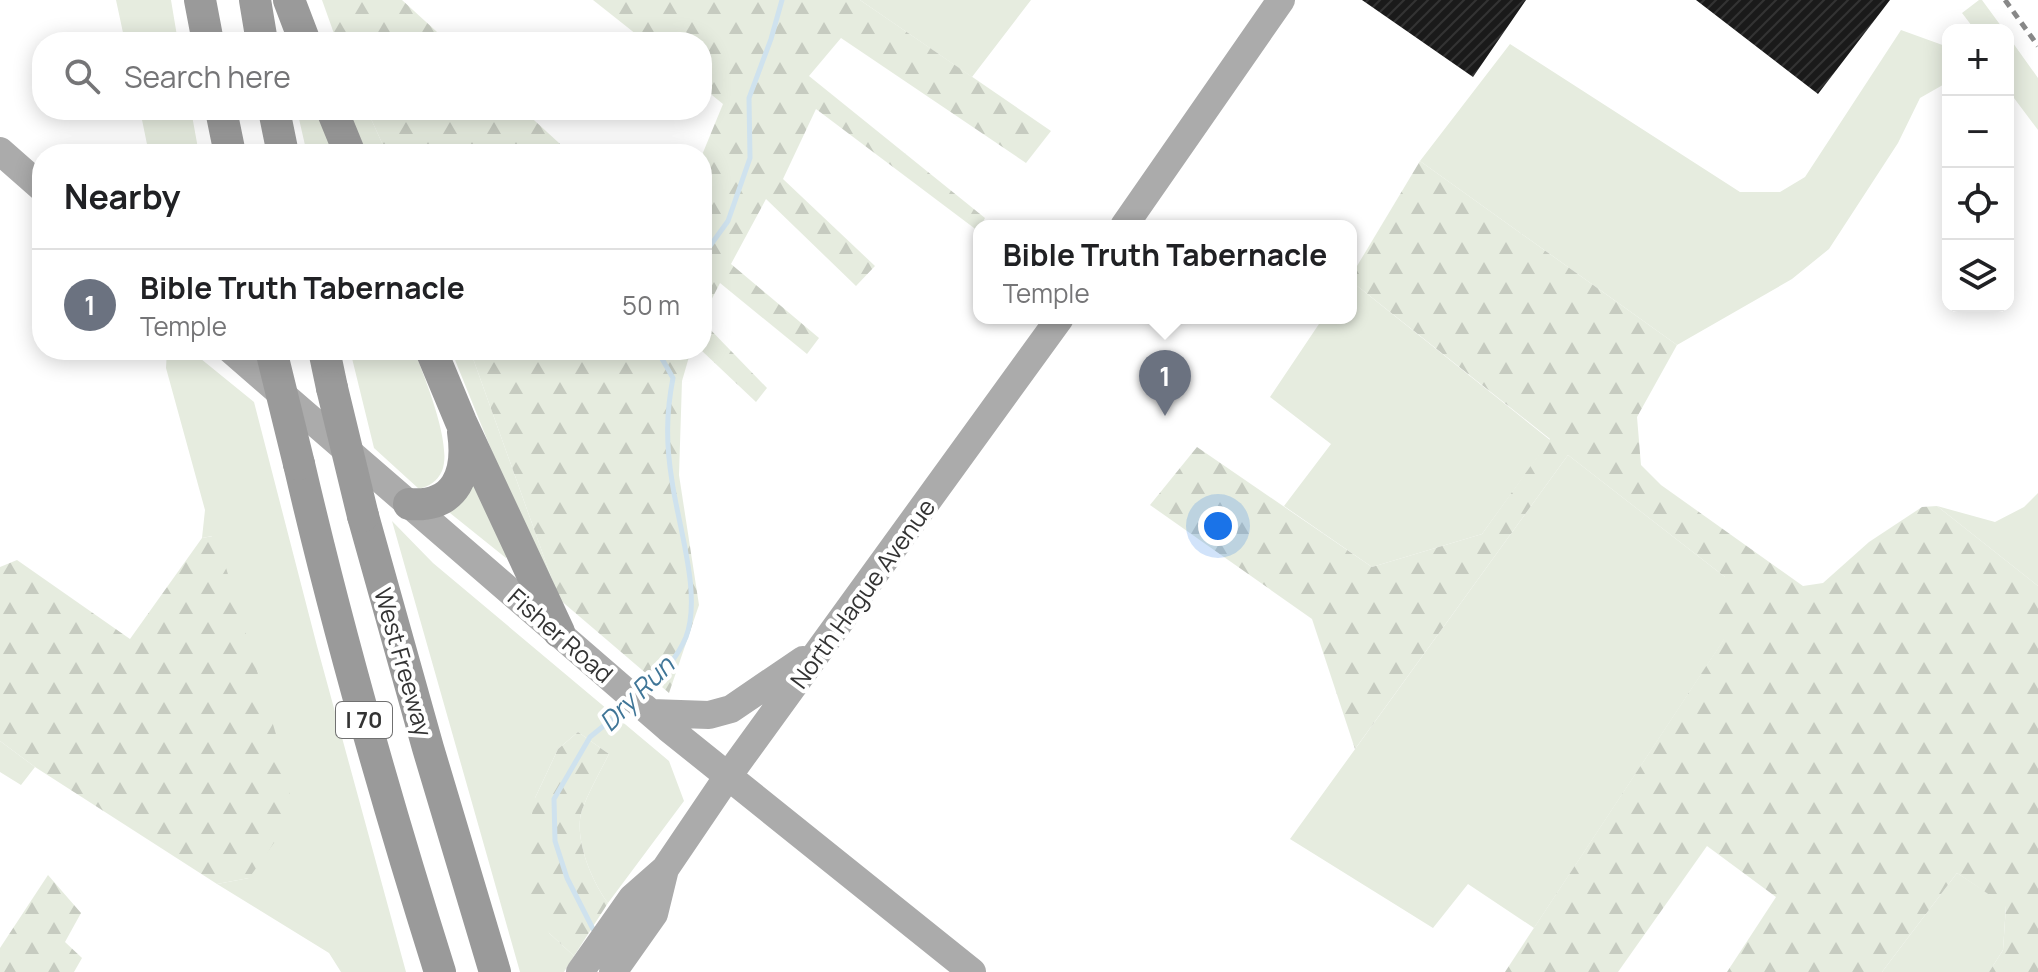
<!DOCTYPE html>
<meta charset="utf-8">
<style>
:root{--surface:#fff;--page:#f6f6f6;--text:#202124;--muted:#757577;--line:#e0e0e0;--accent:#b45309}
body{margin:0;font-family:Manrope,sans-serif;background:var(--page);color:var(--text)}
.controls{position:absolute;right:24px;top:24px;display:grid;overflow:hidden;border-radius:16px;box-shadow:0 4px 20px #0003}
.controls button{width:72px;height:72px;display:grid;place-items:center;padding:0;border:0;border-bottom:2px solid var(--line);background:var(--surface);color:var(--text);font:40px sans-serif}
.you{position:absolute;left:1218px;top:526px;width:28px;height:28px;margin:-20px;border:6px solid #fff;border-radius:50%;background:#1a73e8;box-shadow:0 0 0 12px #1a73e833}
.badge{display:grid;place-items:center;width:52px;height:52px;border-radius:50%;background:var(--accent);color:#fff;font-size:26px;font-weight:700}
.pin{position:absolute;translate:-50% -66px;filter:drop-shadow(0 2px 4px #0008)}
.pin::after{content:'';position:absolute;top:42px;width:28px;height:24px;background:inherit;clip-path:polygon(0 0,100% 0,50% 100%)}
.popup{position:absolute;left:973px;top:220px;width:384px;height:104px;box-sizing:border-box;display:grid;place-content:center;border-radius:16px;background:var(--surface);filter:drop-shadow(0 2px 6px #0005);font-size:26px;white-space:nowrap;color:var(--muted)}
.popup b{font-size:30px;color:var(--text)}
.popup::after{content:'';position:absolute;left:50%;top:100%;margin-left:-16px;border:16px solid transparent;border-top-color:var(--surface)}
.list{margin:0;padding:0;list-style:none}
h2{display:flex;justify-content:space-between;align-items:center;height:104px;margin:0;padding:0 32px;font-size:34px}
h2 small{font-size:26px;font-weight:400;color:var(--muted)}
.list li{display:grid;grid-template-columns:52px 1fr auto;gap:24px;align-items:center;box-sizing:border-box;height:112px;padding:0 32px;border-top:2px solid var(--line)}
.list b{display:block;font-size:30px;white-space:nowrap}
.list p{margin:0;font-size:26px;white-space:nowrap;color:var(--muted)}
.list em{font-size:26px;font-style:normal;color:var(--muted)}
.icon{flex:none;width:44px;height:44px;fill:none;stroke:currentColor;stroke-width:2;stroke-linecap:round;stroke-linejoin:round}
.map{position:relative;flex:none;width:2038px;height:972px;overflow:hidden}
.search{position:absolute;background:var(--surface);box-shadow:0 4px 20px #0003;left:32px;top:32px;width:680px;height:88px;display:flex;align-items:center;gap:20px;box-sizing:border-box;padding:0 28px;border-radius:32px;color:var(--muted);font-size:30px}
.panel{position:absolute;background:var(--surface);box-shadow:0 4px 20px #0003;left:32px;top:144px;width:680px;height:216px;border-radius:32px}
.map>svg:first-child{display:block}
.grass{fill:#e6ecdf}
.forest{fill:url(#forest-firs)}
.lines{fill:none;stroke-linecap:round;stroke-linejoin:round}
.stream{stroke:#cfe2ee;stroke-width:5}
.building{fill:url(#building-hatch)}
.major{stroke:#ababab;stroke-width:28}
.highway{stroke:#9a9a9a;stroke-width:32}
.rail{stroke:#888;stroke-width:5;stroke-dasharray:8 6;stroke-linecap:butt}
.highway-bridge{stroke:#9a9a9a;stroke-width:32}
.labels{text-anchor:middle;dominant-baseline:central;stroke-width:8;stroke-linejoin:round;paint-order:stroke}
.shield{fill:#fff;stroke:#707070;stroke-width:2}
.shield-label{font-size:22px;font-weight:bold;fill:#333}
.street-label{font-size:24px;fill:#333;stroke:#fff}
.water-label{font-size:26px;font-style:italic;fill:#3f7597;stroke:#fff}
</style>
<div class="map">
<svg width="2038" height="972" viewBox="0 0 2038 972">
<defs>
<pattern id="forest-firs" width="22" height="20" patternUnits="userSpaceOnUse" patternTransform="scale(2)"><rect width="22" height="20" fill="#e6ecdf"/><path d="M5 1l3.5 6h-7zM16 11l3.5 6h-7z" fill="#c6cbc0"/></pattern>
<pattern id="building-hatch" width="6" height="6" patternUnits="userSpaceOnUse" patternTransform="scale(2)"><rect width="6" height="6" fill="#1a1a1a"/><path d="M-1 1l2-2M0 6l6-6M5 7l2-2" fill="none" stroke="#333"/></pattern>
</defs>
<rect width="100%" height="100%" fill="#fff"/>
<path class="grass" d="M 116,0 L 171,0 L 178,42 L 125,42 Z
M 860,0 L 1031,0 L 972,77 Z
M 1979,0 L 1982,0 L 2004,30 L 1975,30 L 1962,13 Z
M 1901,30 L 1948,47 L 1948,82 L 1920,98 L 1898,143 L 1829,249 L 1792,279 L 1677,345 L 1420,161 L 1510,44 L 1740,192 L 1780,192 L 1805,177 Z
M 2008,36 L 2038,78 L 2038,130 L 2008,90 Z
M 140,110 L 191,110 L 199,154 L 149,154 Z
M 297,110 L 320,110 L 338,154 L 307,154 Z
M 348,110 L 367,110 L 387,154 L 367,154 Z
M 1351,281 L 1550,440 L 1482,534 L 1372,567 L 1284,506 L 1331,444 L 1270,397 L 1323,318 L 1351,318 Z
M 167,350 L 190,350 L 254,402 L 317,646 L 406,972 L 341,972 L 329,953 L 217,884 L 249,878 L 212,536 L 202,538 L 205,510 L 166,368 Z
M 350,350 L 414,350 C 424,376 453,445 442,471 C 437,482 429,486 419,489 L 374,448 Z
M 451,350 L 470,350 L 559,599 L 529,543 Z
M 1568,455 L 1725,577 L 1725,638 L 1534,928 L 1468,884 L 1433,928 L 1290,839 Z
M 474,469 L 511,551 L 506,558 L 445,509 Z
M 2038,493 L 2038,586 L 1937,506 L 1995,522 L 2024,507 Z
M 392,521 L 433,563 L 669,761 L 684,801 L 608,903 C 592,882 573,837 582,810 C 589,791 600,772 609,754 L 578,732 L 558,749 L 535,798 L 549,933 L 574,956 L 564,972 L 520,972 Z
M 0,741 L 35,767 L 21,785 L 0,772 Z
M 1957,873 L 2006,905 L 2003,950 L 1989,972 L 1882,972 Z"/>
<path class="forest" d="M 322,0 L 402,0 L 448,42 L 337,42 Z
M 593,0 L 860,0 L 1051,131 L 1026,163 L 841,38 L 809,76 L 985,218 L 978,231 L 816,109 L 783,179 L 875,266 L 856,286 L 766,199 L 731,264 L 819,338 L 807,354 L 720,283 L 702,318 L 702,155 L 723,104 L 702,87 L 702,42 L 646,42 Z
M 367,110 L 523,110 L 571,154 L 387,154 Z
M 1420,161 L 1677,345 L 1637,417 L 1641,465 L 1661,485 L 1803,586 L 1823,583 L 1869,542 L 1922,507 L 1937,506 L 2038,586 L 2038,972 L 1989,972 L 2003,950 L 2006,906 L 1957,873 L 1882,972 L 1727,972 L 1776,897 L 1707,846 L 1618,972 L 1505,972 L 1724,639 L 1703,617 L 1725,577 L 1568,455 L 1355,749 L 1312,619 L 1150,505 L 1197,447 L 1372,567 L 1482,534 L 1550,439 L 1351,281 L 1351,276 Z
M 702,321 L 767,388 L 756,402 L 701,350 Z
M 470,350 L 691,350 L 682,381 L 679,475 L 699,605 L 669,693 L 559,599 Z
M 213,536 L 218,541 L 290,781 L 288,823 L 249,878 L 217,884 L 35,767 L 0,741 L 0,567 L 17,560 L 130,639 L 202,538 Z
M 578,732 L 609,754 C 600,772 589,791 582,810 C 573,837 592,882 608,903 L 574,956 L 549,933 L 531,900 L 524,856 L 535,798 L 558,749 Z
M 48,875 L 81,913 L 65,942 L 82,958 L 74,972 L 0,972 L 0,948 Z"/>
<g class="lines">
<path class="stream" d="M 702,257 L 728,221 L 750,158 L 749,98 L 771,39 L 782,0
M 641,694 C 659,676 676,661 686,637 C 702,595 678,525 672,481 C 666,444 666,414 673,378 L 657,350
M 593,929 L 567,878 L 555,841 L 554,799 L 590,737 L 628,706"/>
</g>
<path class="building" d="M 1362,0 L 1526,0 L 1473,77 Z
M 1696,0 L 1890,0 L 1818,94 Z"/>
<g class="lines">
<path class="major" d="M 0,151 L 42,188
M 1124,226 L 1281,0
M 231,350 L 668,728 L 972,972
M 651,713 L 709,715 L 731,709 L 803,660
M 580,972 L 632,898 L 665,869 L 728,776 L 1060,318
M 613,972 L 654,914 L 665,869"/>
<path class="highway" d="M 200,0 L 208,42
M 255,0 L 262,42
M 289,0 L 305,42
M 221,110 L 230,154
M 274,110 L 283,154
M 332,110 L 350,154
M 324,350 L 332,388
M 431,350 L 461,422 L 559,632
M 299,464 C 339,636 387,804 440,972
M 409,504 C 457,508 469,472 463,432
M 363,516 L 428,748 L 495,972"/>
<path class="rail" d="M 2005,0 L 2038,46"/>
<path class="highway-bridge" d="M 271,350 L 299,464
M 332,388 L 363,516"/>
</g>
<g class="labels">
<rect class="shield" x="336" y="702" width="56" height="36" rx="6"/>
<g class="shield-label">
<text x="364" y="720">I 70</text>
</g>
<g class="street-label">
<text transform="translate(862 593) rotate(-54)">North Hague Avenue</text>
<text transform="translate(561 635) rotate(41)">Fisher Road</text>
<text transform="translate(404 662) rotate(74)">West Freeway</text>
</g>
<g class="water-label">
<text transform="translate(636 693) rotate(-45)">Dry Run</text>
</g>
</g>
</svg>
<div class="controls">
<button>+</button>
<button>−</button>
<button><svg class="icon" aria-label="locate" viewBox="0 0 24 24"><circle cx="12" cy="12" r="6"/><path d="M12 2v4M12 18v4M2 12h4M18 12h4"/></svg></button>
<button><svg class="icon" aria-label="layers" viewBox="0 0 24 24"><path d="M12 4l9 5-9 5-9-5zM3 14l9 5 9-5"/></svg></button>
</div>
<div class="you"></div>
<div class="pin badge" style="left:1165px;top:416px;background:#6b7280">1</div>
<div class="popup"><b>Bible Truth Tabernacle</b>Temple</div>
<div class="search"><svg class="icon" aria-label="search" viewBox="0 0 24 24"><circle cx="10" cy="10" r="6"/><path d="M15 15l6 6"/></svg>Search here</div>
<section class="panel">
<h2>Nearby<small></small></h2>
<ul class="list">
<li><span class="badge" style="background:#6b7280">1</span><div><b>Bible Truth Tabernacle</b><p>Temple</p></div><em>50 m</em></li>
</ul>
</section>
</div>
